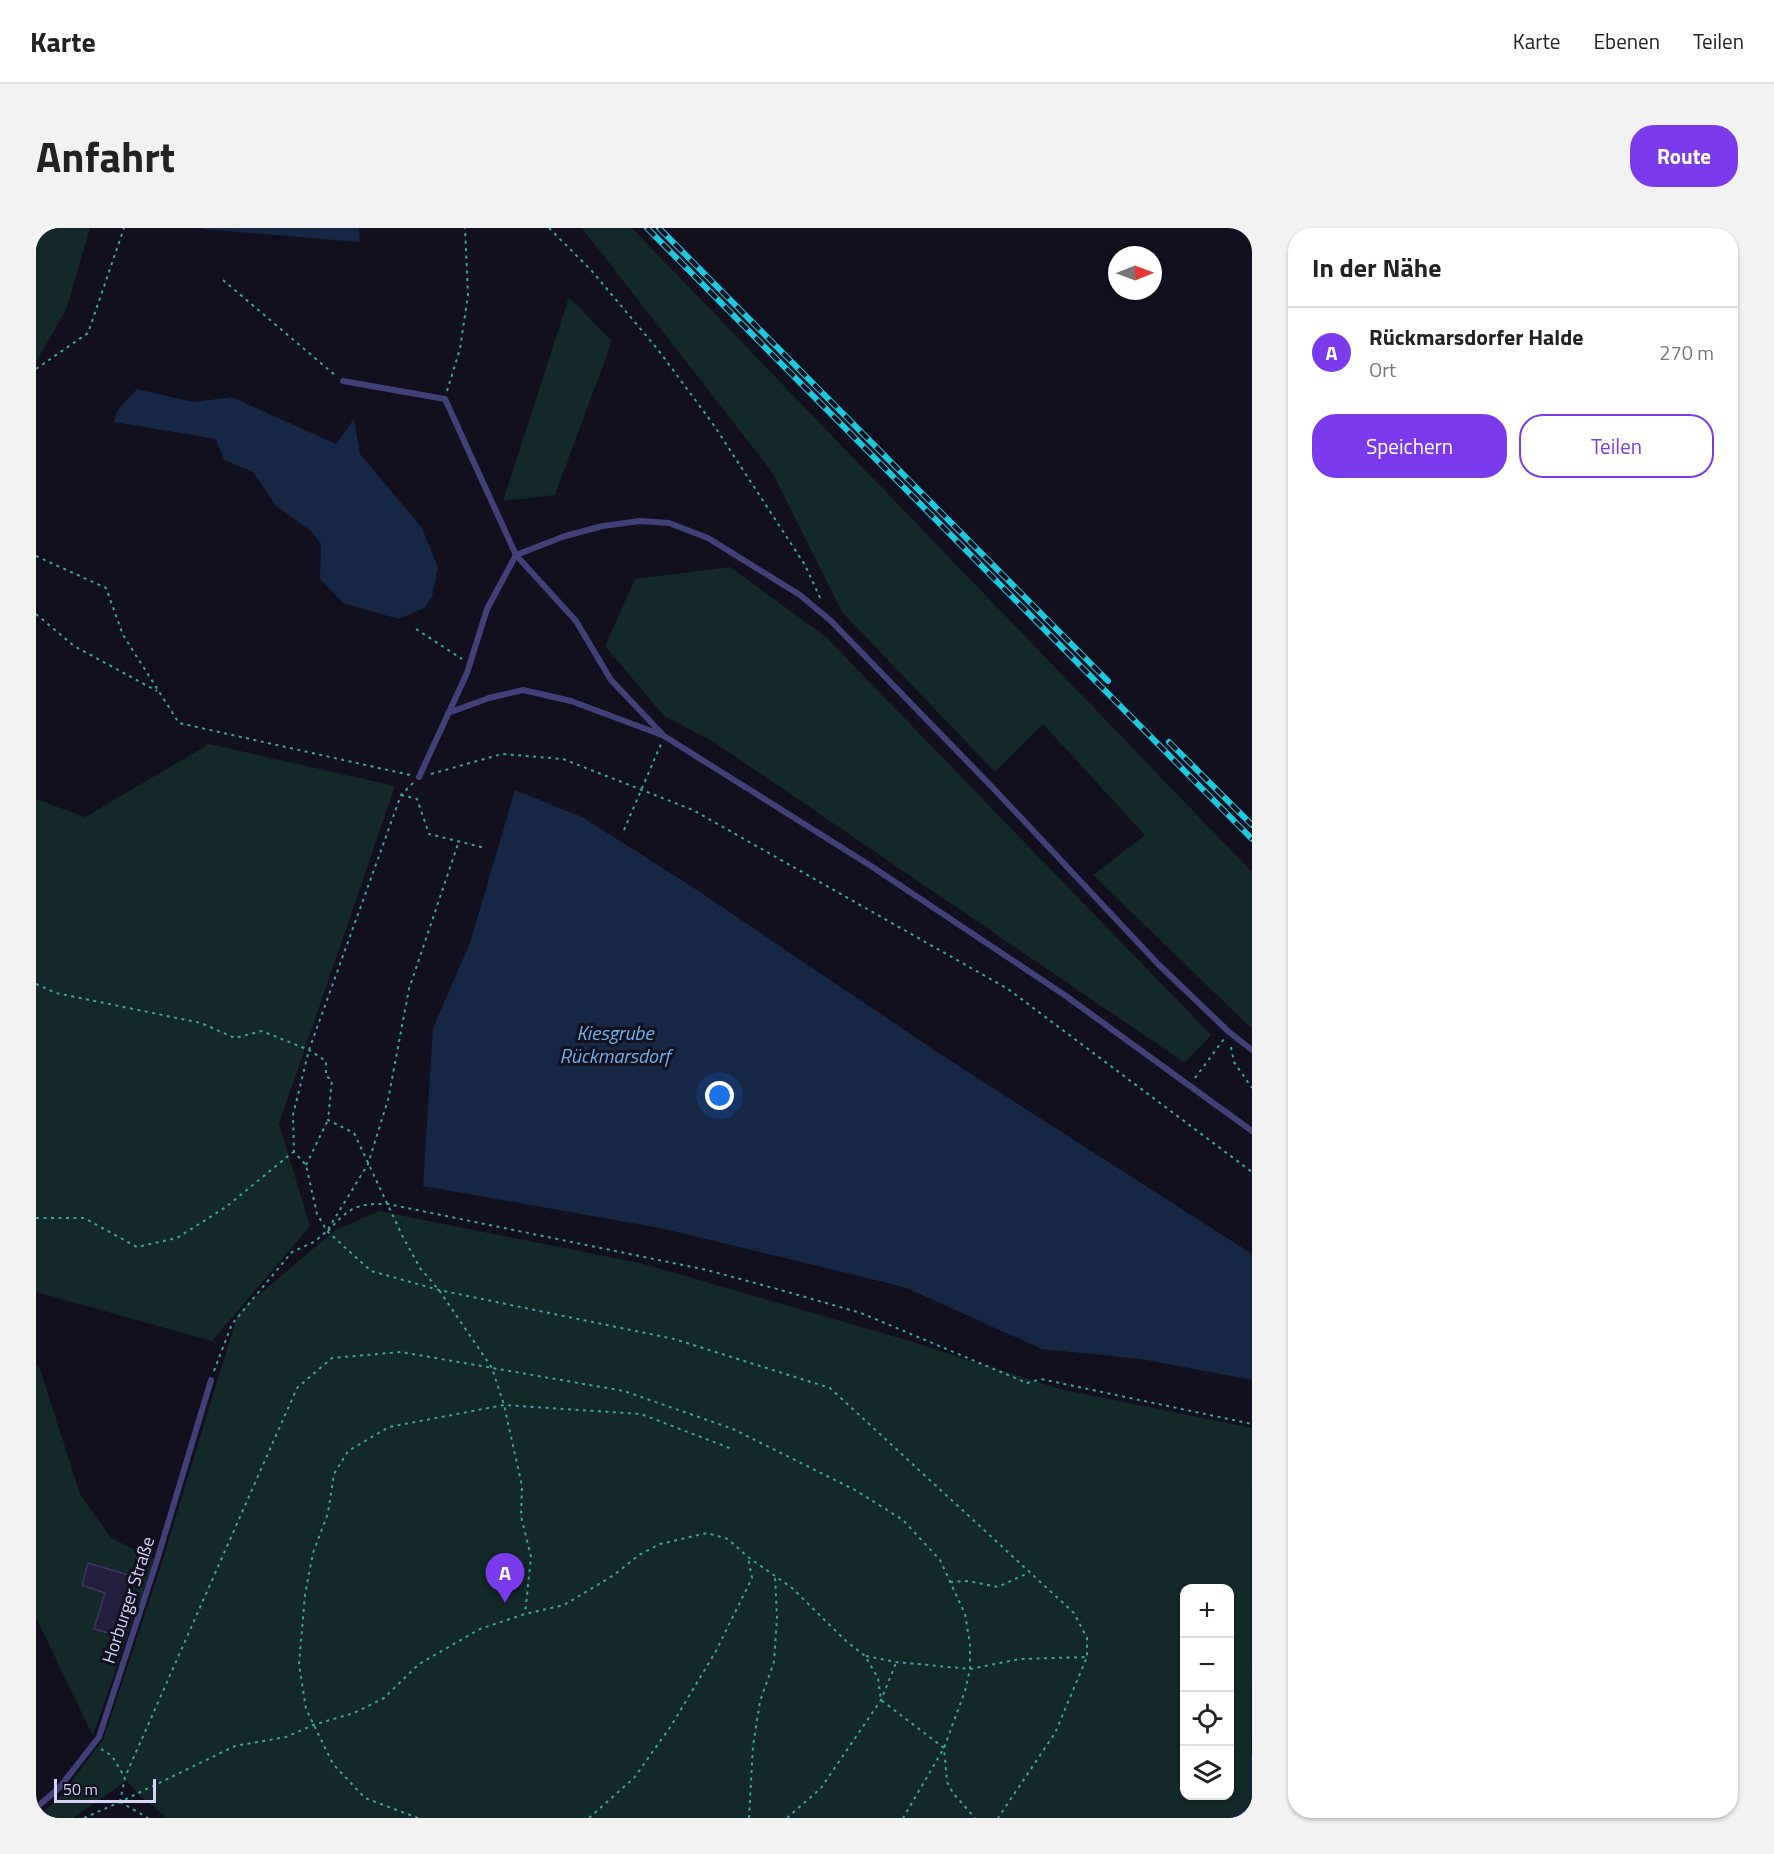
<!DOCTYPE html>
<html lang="de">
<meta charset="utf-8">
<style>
:root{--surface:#fff;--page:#f2f2f2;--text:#222;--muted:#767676;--line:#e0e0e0;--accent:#7c3aed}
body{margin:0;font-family:"Titillium Web",sans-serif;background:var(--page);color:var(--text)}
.controls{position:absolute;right:18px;bottom:18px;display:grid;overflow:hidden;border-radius:12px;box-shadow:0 2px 4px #0004}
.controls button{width:54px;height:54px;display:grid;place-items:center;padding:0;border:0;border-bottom:2px solid var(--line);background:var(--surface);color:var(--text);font:30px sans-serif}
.compass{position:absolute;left:1072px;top:18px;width:54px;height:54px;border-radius:50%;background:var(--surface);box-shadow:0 2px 4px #0004;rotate:89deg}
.scale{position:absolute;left:18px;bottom:15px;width:102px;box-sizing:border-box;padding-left:6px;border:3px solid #d7d3fa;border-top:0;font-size:16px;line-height:21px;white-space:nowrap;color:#d7d3fa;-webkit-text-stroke:4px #120f1f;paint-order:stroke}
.you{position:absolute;left:684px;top:868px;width:21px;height:21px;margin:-15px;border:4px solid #fff;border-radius:50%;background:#1a73e8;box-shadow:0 0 0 9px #1a73e833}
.badge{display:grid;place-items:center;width:39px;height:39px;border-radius:50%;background:var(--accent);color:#fff;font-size:20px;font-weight:700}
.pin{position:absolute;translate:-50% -50px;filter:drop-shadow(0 2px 3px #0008)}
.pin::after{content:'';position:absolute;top:32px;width:21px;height:18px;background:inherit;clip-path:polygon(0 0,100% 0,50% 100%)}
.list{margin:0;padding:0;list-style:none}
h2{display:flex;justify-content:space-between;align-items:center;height:78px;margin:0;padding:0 24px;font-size:26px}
h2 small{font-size:20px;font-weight:400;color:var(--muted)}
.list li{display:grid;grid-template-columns:39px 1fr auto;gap:18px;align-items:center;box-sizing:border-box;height:90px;padding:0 24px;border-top:2px solid var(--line)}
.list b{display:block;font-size:22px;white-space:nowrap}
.list p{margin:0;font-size:20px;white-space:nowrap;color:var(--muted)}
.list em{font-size:20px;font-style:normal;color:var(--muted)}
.actions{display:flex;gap:12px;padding:18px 24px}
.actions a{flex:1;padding:14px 0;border:2px solid var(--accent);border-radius:24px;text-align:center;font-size:21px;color:var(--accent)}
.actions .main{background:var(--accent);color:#fff}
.icon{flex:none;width:33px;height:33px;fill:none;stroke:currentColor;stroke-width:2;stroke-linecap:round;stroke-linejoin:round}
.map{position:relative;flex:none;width:1216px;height:1590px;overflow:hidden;border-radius:24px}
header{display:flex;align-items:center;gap:36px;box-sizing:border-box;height:84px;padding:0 30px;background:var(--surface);border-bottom:2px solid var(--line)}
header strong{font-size:28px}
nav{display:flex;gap:33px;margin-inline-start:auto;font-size:21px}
.intro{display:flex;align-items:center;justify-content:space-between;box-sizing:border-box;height:144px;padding:0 36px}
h1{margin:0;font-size:42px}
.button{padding:15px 27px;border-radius:24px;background:var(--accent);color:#fff;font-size:21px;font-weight:700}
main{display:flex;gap:36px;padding:0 36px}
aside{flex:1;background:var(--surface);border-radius:24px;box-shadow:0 2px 4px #0004}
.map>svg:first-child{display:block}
.grass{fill:#132828;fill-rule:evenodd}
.water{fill:#152744}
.building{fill:#241e3e;stroke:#3d3367;stroke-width:1.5}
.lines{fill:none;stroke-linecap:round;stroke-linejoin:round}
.path{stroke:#3ca49e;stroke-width:2;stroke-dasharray:3 4.5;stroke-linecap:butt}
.service{stroke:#424079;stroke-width:6}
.rail-casing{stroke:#1bcade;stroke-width:6}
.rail{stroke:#120f1f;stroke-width:4;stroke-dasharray:11;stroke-linecap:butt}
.labels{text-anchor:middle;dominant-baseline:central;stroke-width:6;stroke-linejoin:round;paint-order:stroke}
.street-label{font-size:18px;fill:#d7d3fa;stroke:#120f1f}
.water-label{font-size:20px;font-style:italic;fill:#6db2ed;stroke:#120f1f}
</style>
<header>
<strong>Karte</strong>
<nav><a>Karte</a><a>Ebenen</a><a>Teilen</a></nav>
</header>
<div class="intro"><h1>Anfahrt</h1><a class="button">Route</a></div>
<main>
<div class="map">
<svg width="1216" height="1590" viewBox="0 0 1216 1590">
<rect width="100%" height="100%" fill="#120f1f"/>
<path class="grass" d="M 0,0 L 54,0 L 30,82 L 0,134 Z
M 546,0 L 596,0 L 1216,644 L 1216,801 L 1057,647 L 1109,607 L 1007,496 L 959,544 L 806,384 L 736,244 Z
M 533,69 L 576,113 L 519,267 L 467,273 Z
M 694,339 L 790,409 L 1175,807 L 1149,835 L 678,514 L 628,488 L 569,418 L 599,351 Z
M 173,516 L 359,558 L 243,896 L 274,998 L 176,1113 L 0,1064 L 0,571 L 49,589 Z
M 343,983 L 608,1036 L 867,1111 L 1024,1161 L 1216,1200 L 1215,1576 L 1195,1590 L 131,1590 L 102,1566 L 90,1553 L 37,1590 L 0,1590 L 22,1571 L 67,1512 L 126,1334 L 202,1085 L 298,1003 ZM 1148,1360 L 1194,1360 L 1194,1568 L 1148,1568 Z
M 0,1137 L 4,1141 L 44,1266 L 75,1310 L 118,1331 L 57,1508 L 0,1390 Z"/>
<path class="water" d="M 323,0 L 324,14 L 167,1 L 167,0 Z
M 101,161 L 157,174 L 196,169 L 300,216 L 318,191 L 324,226 L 386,300 L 402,339 L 396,369 L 388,380 L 363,391 L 307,375 L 284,351 L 285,316 L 275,303 L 240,278 L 217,244 L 188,232 L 180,211 L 78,194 L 81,183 Z
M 479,562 L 546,589 L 655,658 L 904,826 L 1216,1026 L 1216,1152 L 1105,1131 L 1006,1121 L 868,1059 L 629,1001 L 387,958 L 397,800 L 434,715 Z
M 1216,1527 L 1216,1590 L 1195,1590 L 1215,1576 L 1214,1530 Z"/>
<path class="building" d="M 52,1335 L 96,1348 L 78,1407 L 58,1401 L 69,1365 L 46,1357 Z"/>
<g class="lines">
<path class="path" d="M 513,0 L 555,42 L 623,123 L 677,196 L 769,337 L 785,372
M 187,52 L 300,148
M 0,141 L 52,105 L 88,0
M 411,163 L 424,121 L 432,67 L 429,0
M 0,328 L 70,360 L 87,407 L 143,495 L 374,547
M 0,386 L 38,418 L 121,463
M 380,401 L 426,431
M 395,546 L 466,526 L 527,531 L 657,582 L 972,761 L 1216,944
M 377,555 L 365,567 L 273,822 L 257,887 L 258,924 L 270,937 L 281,986 L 291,1003 L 335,1043 L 403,1062 L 638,1111 L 794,1160 L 1038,1385 L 1051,1410 L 1051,1429 L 1019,1505 L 962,1590
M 365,567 L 381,571 L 393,606 L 449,620
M 588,602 L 625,516
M 0,756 L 20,765 L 165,795 L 199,810 L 226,803 L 273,822 L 290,833 L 290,848 L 296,852 L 292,892 L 318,905 L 366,1007 L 384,1040 L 403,1062 L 456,1140 L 468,1177 L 486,1258 L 485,1288 L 495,1329 L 489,1386
M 1195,819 L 1198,834 L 1216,860
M 1159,850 L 1188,811
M 270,937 L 292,892
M 0,990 L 48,990 L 101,1019 L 141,1010 L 190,979 L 257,924
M 292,1003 C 313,980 320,975 352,976 L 671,1042 L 741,1061 L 825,1085 L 991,1155 L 1005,1151 L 1216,1196
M 178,1143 L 196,1096 L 256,1024 L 278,1014 L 291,1003 L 332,936 L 352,872 L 373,761 L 423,613
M 914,1354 L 932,1353 L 962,1359 L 994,1344
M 830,1428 L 860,1434 L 934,1441 L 984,1431 L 1051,1429
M 65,1521 L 76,1528 L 88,1548
M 84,1574 L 89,1549 L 261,1160 L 296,1130 L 365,1124 L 588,1163 L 697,1201 L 819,1262 L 867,1292 L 904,1332 L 929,1386 L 934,1416 L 934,1441 L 929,1463 L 908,1520 L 867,1590
M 84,1574 L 112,1590
M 48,1590 L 84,1574 L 199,1518 L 250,1509 L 277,1497 L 318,1485 L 348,1470 L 383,1436 L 444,1401 L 489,1386 L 528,1377 L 578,1347 L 603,1327 L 624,1316 L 671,1305 L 692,1311 L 712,1329 L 756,1360 L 810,1413 L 829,1428 L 842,1450 L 845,1472 L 908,1520 L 911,1554 L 917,1565 L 939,1590
M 382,1590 L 329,1570 L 297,1536 L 270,1481 L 263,1436 L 269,1367 L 277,1325 L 292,1285 L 298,1246 L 312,1223 L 353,1199 L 468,1177 L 605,1186 L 696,1221
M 553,1590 L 598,1550 L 635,1498 L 680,1423 L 716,1350 L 712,1329
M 713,1590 L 717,1518 L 724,1473 L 738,1434 L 741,1389 L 739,1348
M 751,1590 L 785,1560 L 845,1472 L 860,1435"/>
<path class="service" d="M 307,153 L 409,171 L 480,327 L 540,393 L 575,452 L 628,508 L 835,638 L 1030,768 L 1216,903
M 412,485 L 453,470 L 487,462 L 535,473 L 626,507
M 383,549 L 431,445 L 451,381 L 480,327 L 529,308 L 567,298 L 604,293 L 633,295 L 672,310 L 764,367 L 795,393 L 958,561 L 1122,736 L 1193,804 L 1216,822
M 0,1580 L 23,1560 L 63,1509 L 121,1332 L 175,1152"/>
<g class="rail-casing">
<path id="rail" d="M 611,0 L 1216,611
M 623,0 L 1072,453
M 1133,514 L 1216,597"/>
</g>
<use href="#rail" class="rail"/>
</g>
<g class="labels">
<g class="street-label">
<text transform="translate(92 1372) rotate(-72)">Horburger Straße</text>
</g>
<g class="water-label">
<text x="579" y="804">Kiesgrube<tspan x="579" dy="23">Rückmarsdorf</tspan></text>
</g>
</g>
</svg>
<div class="controls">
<button>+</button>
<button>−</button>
<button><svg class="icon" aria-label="locate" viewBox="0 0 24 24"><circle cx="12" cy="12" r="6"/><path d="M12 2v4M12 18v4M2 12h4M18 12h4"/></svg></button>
<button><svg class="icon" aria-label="layers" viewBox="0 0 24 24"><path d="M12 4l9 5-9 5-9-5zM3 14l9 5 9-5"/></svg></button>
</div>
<svg class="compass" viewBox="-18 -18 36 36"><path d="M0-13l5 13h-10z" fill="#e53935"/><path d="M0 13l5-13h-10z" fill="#767676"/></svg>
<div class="scale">50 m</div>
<div class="you"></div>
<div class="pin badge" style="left:469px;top:1375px">A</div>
</div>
<aside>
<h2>In der Nähe<small></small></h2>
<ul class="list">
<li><span class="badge">A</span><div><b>Rückmarsdorfer Halde</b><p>Ort</p></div><em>270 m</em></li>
</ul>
<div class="actions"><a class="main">Speichern</a><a>Teilen</a></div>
</aside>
</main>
